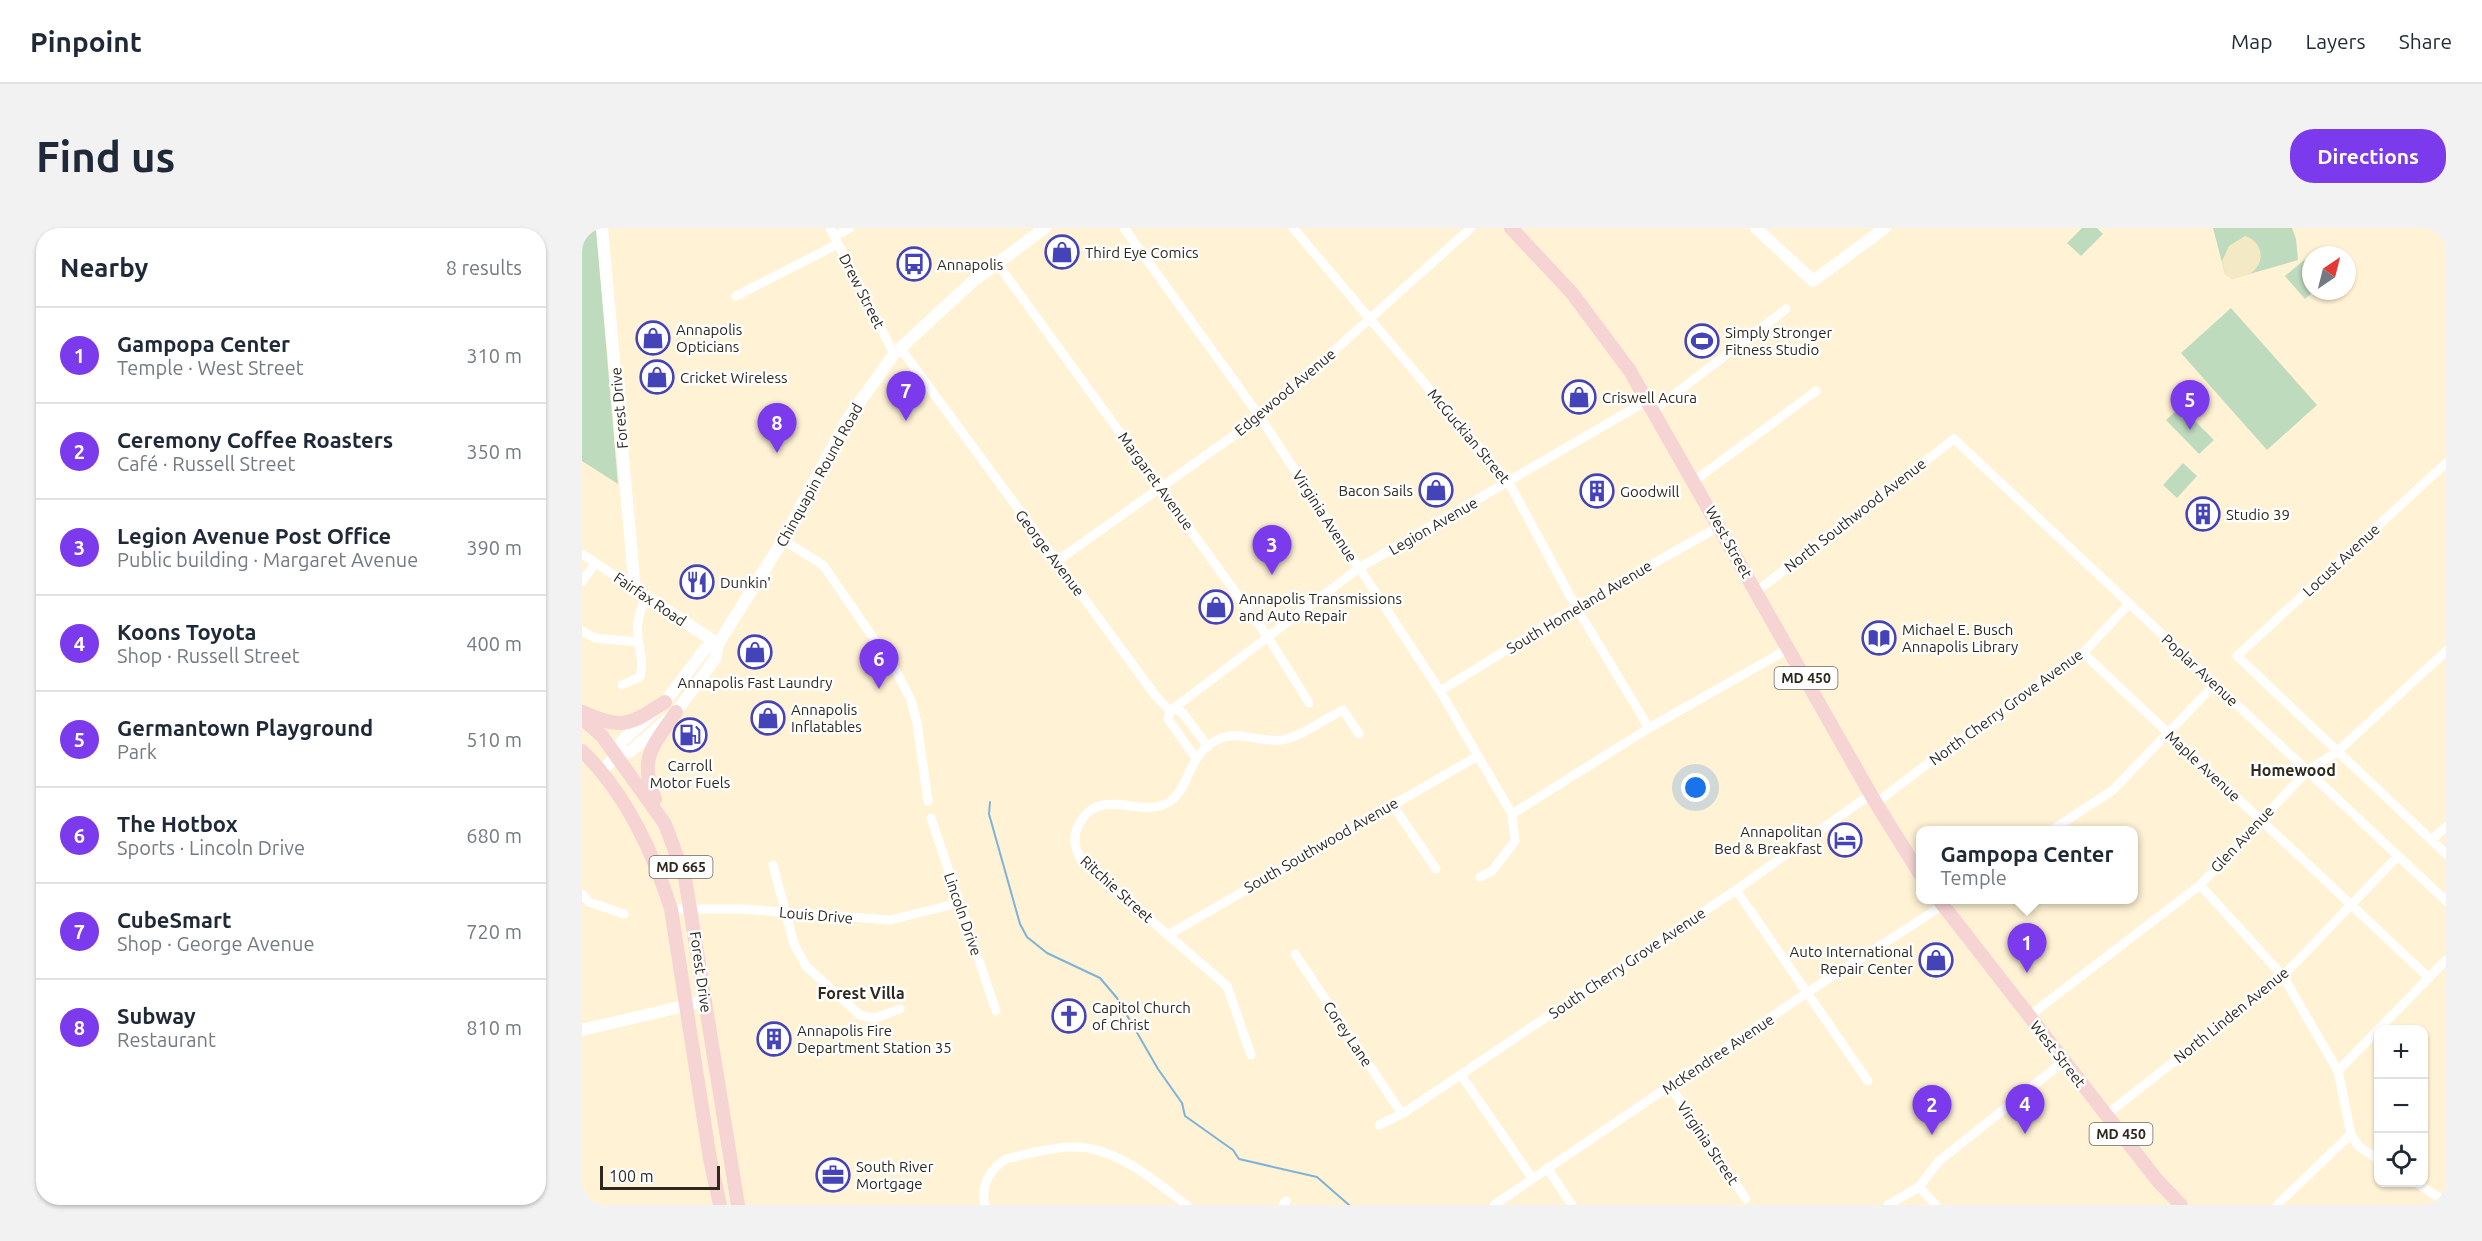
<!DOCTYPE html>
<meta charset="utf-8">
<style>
:root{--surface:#fff;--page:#f2f2f3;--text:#1f2937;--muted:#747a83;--line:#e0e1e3;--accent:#7c3aed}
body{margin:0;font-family:Ubuntu,sans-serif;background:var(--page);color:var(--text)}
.controls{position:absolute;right:18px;bottom:18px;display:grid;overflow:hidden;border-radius:12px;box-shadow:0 2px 4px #0004}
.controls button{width:54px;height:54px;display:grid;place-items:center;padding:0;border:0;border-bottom:2px solid var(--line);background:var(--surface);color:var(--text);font:30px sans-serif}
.compass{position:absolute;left:1720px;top:18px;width:54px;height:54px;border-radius:50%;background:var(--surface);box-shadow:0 2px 4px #0004;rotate:35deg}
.scale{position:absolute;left:18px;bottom:15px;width:120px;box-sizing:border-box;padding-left:6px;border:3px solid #2e291e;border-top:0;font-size:16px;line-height:21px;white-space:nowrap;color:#2e291e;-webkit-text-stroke:4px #fff;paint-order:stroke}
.you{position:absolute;left:1114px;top:560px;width:21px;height:21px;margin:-15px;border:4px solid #fff;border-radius:50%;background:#1a73e8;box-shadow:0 0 0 9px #1a73e833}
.badge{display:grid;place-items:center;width:39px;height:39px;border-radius:50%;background:var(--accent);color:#fff;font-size:20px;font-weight:700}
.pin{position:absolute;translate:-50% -50px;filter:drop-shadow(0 2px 3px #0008)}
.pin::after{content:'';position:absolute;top:32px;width:21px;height:18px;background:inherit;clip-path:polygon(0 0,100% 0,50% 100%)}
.popup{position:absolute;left:1334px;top:598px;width:222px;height:78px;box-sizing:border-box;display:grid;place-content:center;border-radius:12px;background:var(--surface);filter:drop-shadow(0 2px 4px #0005);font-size:20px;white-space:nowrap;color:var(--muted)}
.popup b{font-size:22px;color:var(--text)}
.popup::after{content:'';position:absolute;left:50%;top:100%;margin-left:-12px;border:12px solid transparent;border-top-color:var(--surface)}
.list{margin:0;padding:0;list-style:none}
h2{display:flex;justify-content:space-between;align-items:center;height:78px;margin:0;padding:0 24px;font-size:26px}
h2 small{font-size:20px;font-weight:400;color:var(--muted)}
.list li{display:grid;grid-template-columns:39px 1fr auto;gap:18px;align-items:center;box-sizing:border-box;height:96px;padding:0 24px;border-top:2px solid var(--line)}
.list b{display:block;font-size:22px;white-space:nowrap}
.list p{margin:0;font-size:20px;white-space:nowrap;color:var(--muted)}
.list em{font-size:20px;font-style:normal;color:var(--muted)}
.icon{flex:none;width:33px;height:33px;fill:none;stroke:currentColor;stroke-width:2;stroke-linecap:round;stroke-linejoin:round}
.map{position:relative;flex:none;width:1864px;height:977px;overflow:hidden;border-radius:24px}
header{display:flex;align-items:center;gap:36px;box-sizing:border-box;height:84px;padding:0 30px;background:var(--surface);border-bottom:2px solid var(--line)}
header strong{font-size:28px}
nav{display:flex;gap:33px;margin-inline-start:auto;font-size:21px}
.intro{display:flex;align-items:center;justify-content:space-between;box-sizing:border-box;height:144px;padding:0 36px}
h1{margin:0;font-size:42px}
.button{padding:15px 27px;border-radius:24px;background:var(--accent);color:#fff;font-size:21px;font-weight:700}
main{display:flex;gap:36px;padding:0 36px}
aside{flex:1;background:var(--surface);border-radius:24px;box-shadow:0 2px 4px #0004}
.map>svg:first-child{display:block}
.green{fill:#bfdbbe}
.sand{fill:#f3e9c4}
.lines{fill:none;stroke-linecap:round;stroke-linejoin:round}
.stream{stroke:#7bb3d9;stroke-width:2}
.street{stroke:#fff;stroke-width:9}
.secondary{stroke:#fff;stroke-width:12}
.primary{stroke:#f6d4d4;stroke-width:14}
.labels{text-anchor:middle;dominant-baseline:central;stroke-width:5;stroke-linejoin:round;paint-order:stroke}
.shield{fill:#fff;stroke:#6d6962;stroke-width:1.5}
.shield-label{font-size:14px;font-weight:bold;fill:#2e291e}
.poi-label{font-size:15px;fill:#2e291e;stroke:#fff;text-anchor:start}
.street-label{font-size:15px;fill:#2e291e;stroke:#fff}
.neighbourhood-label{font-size:16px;font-weight:bold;fill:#2e291e;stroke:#fff}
</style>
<header>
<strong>Pinpoint</strong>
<nav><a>Map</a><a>Layers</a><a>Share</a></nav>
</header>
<div class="intro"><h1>Find us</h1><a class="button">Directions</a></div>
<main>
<aside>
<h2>Nearby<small>8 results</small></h2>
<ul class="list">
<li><span class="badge">1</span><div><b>Gampopa Center</b><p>Temple · West Street</p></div><em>310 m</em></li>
<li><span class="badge">2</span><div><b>Ceremony Coffee Roasters</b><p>Café · Russell Street</p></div><em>350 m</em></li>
<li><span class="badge">3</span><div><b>Legion Avenue Post Office</b><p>Public building · Margaret Avenue</p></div><em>390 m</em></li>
<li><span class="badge">4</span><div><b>Koons Toyota</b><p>Shop · Russell Street</p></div><em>400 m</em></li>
<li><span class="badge">5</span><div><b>Germantown Playground</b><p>Park</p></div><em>510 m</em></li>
<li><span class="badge">6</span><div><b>The Hotbox</b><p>Sports · Lincoln Drive</p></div><em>680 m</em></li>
<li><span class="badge">7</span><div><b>CubeSmart</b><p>Shop · George Avenue</p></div><em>720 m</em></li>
<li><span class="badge">8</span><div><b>Subway</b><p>Restaurant</p></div><em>810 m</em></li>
</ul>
</aside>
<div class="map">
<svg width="1864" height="977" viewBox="0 0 1864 977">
<rect width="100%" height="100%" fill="#fff2d5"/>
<path class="green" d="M 0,0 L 14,0 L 36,256 L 0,233 Z
M 1500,0 L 1515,0 L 1521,6 L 1499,28 L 1485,15 Z
M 1631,0 L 1710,0 L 1714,11 L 1716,32 L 1650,51 L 1643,46 Z
M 1722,32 L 1729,39 L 1729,63 L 1732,63 L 1723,71 L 1703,48 Z
M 1649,80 L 1735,177 L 1685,222 L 1599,125 Z
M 1602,182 L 1632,212 L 1617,226 L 1584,192 L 1594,183 L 1597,186 Z
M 1601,235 L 1615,248 L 1595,270 L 1581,257 Z"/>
<path class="sand" d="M 1663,8 C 1680,13 1685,34 1669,45 C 1664,48 1656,49 1650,51 L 1643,46 L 1640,33 L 1647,18 Z"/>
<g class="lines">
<path class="stream" d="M 408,574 L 407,586 L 438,696 L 445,709 L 465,725 L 518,750 L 535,770 L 576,841 L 600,875 L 603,888 L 651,922 L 657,931 L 735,949 L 767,977"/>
<path class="street" d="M 248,0 L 312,126
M 542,0 L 678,189 L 858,463 L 930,586 L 933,613 L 910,643 L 898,649
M 711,0 L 927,255 L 994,379 L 1067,500
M 252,8 L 268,0
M 415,35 L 686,409 L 727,475
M 154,68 L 256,16
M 319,121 L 573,467 L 588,483
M 1072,182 L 1204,81
M 1864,235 L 1655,428 L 1864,626
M 1112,253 L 1234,163
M 201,312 L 241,337 L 314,443 L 329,472 L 335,495 L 346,573
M 0,326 L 53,361
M 475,333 L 678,189 L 889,0
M 0,354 L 13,335
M 1175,363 L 1372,211 L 1864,673
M 0,403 L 13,410 L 55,414
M 1501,425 L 1847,750
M 40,457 L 58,449 C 65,419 44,406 65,369
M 858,463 L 994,379 L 1138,298
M 590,481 L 600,484 L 626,519
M 588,483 L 777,340 L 1066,172
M 588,483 L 586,491 L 613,529
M 1294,575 L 1357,527 L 1501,425 L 1547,376
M 810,576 L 854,641
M 930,586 L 1067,500 L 1208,420
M 349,590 L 414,783
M 1470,602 L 1531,562 L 1633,456
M 1849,612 L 1864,599
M 191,637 L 212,716 L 224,738 L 279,788 L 293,790 L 318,781
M 1618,657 L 1701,748 L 1756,843 L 1769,906 L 1695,977
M 1154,662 L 1286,853
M 0,666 L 7,674 L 42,686
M 89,681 L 160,681 L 308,692 L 377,675
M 586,707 L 894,529
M 713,726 L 820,886
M 1447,788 L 1618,657 L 1725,543 L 1755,524 L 1864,423
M 669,827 L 645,758 L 499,632 C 493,621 490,610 496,598 C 517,555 558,592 587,574 C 609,560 605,525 637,511 C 656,502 679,515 700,512 C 721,508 742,491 761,482 L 777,506
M 1756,843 L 1864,732
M 879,847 L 950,950
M 1088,858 L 1164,971
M 1524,887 L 1701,748 L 1816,628
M 797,897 L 820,886 L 1154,662 L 1289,566
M 1769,906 L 1776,918 L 1796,931
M 965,940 L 990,977
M 1833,954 L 1864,974
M 1337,959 L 1354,977
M 403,977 C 398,958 408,941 424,931 C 444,926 466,920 488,919 C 533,917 571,952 605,977
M 701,977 L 704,973
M 912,977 L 1226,764 L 1369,672
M 1306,977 L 1337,959 L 1357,933 L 1481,834"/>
<path class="secondary" d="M 20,0 L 53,361 L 136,416
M 1174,0 L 1231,53 L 1303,0
M 35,528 L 39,514 L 83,474 L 123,421 L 136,416
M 19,543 L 35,528 L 49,523 L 94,484 L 133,431 L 136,416 L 201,312 L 265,192 L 312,126 L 390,54 L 463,0
M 0,802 L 123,773"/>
<path class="primary" d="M 929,0 L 990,65 L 1048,143 L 1292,572 L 1338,646
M 1,484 C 40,503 49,496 83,474
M 0,490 L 20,508 L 83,596 L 103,650 L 156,977
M 0,523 C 44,565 71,624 89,681 L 128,931 L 138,977
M 73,571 C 56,529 71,519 94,484
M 1357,672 L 1575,952 L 1599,977"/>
</g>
<defs>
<g id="shop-ring" transform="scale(1.725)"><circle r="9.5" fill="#fff" stroke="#4543b8" stroke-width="1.5"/><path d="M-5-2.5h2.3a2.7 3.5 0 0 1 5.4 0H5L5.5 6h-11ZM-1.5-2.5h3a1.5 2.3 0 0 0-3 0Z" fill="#4543b8"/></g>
<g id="bus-ring" transform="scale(1.725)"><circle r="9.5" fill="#fff" stroke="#4543b8" stroke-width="1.5"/><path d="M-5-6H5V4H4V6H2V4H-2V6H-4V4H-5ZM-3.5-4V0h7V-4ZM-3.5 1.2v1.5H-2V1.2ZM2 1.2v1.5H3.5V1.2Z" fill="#4543b8"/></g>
<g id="stadium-ring" transform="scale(1.725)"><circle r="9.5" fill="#fff" stroke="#4543b8" stroke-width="1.5"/><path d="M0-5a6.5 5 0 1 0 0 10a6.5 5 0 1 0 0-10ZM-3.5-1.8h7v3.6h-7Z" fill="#4543b8"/></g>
<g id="building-ring" transform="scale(1.725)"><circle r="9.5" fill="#fff" stroke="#4543b8" stroke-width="1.5"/><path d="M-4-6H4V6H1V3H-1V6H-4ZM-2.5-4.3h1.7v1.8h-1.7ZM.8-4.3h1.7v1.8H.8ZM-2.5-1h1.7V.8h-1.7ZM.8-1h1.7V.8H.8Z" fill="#4543b8"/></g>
<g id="restaurant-ring" transform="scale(1.725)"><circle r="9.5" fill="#fff" stroke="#4543b8" stroke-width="1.5"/><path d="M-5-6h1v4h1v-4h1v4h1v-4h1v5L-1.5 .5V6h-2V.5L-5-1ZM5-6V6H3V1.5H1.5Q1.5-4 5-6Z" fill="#4543b8"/></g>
<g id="library-ring" transform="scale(1.725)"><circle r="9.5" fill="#fff" stroke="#4543b8" stroke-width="1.5"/><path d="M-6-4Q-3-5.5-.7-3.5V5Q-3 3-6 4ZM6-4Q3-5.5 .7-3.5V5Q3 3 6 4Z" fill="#4543b8"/></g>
<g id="fuel-ring" transform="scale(1.725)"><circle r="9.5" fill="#fff" stroke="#4543b8" stroke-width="1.5"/><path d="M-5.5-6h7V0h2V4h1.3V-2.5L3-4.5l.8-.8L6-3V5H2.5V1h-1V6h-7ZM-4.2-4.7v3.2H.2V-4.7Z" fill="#4543b8"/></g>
<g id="hotel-ring" transform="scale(1.725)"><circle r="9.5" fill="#fff" stroke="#4543b8" stroke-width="1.5"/><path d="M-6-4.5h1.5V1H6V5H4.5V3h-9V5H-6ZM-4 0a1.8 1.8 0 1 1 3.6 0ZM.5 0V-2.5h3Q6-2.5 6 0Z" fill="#4543b8"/></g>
<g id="church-ring" transform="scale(1.725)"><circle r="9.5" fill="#fff" stroke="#4543b8" stroke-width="1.5"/><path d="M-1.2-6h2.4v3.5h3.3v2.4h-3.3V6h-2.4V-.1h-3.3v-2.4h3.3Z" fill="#4543b8"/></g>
<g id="office-ring" transform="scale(1.725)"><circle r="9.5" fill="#fff" stroke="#4543b8" stroke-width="1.5"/><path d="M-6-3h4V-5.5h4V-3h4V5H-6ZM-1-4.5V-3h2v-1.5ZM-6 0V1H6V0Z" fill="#4543b8"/></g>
</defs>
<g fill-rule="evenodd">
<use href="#shop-ring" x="480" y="24"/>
<use href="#bus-ring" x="332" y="36"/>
<use href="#shop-ring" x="71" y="110"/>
<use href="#stadium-ring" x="1120" y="113"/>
<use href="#shop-ring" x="75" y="149"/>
<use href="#shop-ring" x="997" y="169"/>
<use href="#shop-ring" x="854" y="262"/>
<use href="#building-ring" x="1015" y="263"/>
<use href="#building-ring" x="1621" y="286"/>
<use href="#restaurant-ring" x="115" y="354"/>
<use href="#shop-ring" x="634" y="379"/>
<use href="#library-ring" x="1297" y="410"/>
<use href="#shop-ring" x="173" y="424"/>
<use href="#shop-ring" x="186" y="490"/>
<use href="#fuel-ring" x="108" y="507"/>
<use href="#hotel-ring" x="1263" y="612"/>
<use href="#shop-ring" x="1354" y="732"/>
<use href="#church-ring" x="487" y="788"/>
<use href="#building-ring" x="192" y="811"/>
<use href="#office-ring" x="251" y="947"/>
</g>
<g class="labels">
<g class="shield">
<rect x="1192.5" y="439" width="63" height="22" rx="4.5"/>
<rect x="67.5" y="628" width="63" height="22" rx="4.5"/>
<rect x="1507.5" y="895" width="63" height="22" rx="4.5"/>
</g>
<g class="shield-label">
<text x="1224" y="450">MD 450</text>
<text x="99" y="639">MD 665</text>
<text x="1539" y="906">MD 450</text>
</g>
<g class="poi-label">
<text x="503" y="24">Third Eye Comics</text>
<text x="355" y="36">Annapolis</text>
<text x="94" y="101">Annapolis<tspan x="94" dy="17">Opticians</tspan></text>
<text x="1143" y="104">Simply Stronger<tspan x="1143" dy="17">Fitness Studio</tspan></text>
<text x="98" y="149">Cricket Wireless</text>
<text x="1020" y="169">Criswell Acura</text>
<text x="831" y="262" text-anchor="end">Bacon Sails</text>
<text x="1038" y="263">Goodwill</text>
<text x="1644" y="286">Studio 39</text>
<text x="138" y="354">Dunkin'</text>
<text x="657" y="370">Annapolis Transmissions<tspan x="657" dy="17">and Auto Repair</tspan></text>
<text x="1320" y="401">Michael E. Busch<tspan x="1320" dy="17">Annapolis Library</tspan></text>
<text x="173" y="454" text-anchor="middle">Annapolis Fast Laundry</text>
<text x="209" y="481">Annapolis<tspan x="209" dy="17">Inflatables</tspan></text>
<text x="108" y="537" text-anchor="middle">Carroll<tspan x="108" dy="17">Motor Fuels</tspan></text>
<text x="1240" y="603" text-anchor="end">Annapolitan<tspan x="1240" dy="17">Bed &amp; Breakfast</tspan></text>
<text x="1331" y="723" text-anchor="end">Auto International<tspan x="1331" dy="17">Repair Center</tspan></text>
<text x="510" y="779">Capitol Church<tspan x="510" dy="17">of Christ</tspan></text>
<text x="215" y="802">Annapolis Fire<tspan x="215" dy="17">Department Station 35</tspan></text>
<text x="274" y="938">South River<tspan x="274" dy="17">Mortgage</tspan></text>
</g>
<g class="street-label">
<text transform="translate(280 63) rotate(63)">Drew Street</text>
<text transform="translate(703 164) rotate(-40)">Edgewood Avenue</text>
<text transform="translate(37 180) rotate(-95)">Forest Drive</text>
<text transform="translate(887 208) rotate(50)">McGuckian Street</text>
<text transform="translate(237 247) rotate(-61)">Chinquapin Round Road</text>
<text transform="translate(574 253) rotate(54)">Margaret Avenue</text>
<text transform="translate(1273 287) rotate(-38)">North Southwood Avenue</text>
<text transform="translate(743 288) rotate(57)">Virginia Avenue</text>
<text transform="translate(851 298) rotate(-30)">Legion Avenue</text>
<text transform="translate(1147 314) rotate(61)">West Street</text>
<text transform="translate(468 325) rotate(53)">George Avenue</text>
<text transform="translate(1759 332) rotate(-43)">Locust Avenue</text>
<text transform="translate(68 371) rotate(34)">Fairfax Road</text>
<text transform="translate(997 379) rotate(-31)">South Homeland Avenue</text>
<text transform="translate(1618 442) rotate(43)">Poplar Avenue</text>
<text transform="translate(1424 479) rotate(-36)">North Cherry Grove Avenue</text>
<text transform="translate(1621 538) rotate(43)">Maple Avenue</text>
<text transform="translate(1660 611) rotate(-47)">Glen Avenue</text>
<text transform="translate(739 617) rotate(-30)">South Southwood Avenue</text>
<text transform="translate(535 661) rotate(42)">Ritchie Street</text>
<text transform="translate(381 686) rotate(71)">Lincoln Drive</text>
<text transform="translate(234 687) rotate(5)">Louis Drive</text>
<text transform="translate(1045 735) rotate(-34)">South Cherry Grove Avenue</text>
<text transform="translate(119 744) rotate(82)">Forest Drive</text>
<text transform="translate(1649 787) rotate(-39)">North Linden Avenue</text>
<text transform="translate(766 806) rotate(56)">Corey Lane</text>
<text transform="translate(1136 826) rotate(-34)">McKendree Avenue</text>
<text transform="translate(1476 826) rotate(52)">West Street</text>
<text transform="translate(1126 915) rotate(56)">Virginia Street</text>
</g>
<g class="neighbourhood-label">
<text x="1711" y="542">Homewood</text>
<text x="279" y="765">Forest Villa</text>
</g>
</g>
</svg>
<div class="controls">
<button>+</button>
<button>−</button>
<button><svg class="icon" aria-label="locate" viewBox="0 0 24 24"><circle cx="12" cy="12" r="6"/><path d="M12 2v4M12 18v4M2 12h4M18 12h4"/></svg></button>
</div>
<svg class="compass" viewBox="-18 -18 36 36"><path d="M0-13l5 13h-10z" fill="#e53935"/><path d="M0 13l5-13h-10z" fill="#747a83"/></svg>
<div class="scale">100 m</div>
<div class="you"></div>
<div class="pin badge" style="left:1445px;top:745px">1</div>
<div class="popup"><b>Gampopa Center</b>Temple</div>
<div class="pin badge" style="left:1350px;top:907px">2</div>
<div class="pin badge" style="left:690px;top:347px">3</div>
<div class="pin badge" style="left:1443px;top:906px">4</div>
<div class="pin badge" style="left:1608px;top:202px">5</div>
<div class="pin badge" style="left:297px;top:461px">6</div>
<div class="pin badge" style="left:324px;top:193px">7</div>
<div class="pin badge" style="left:195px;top:225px">8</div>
</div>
</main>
